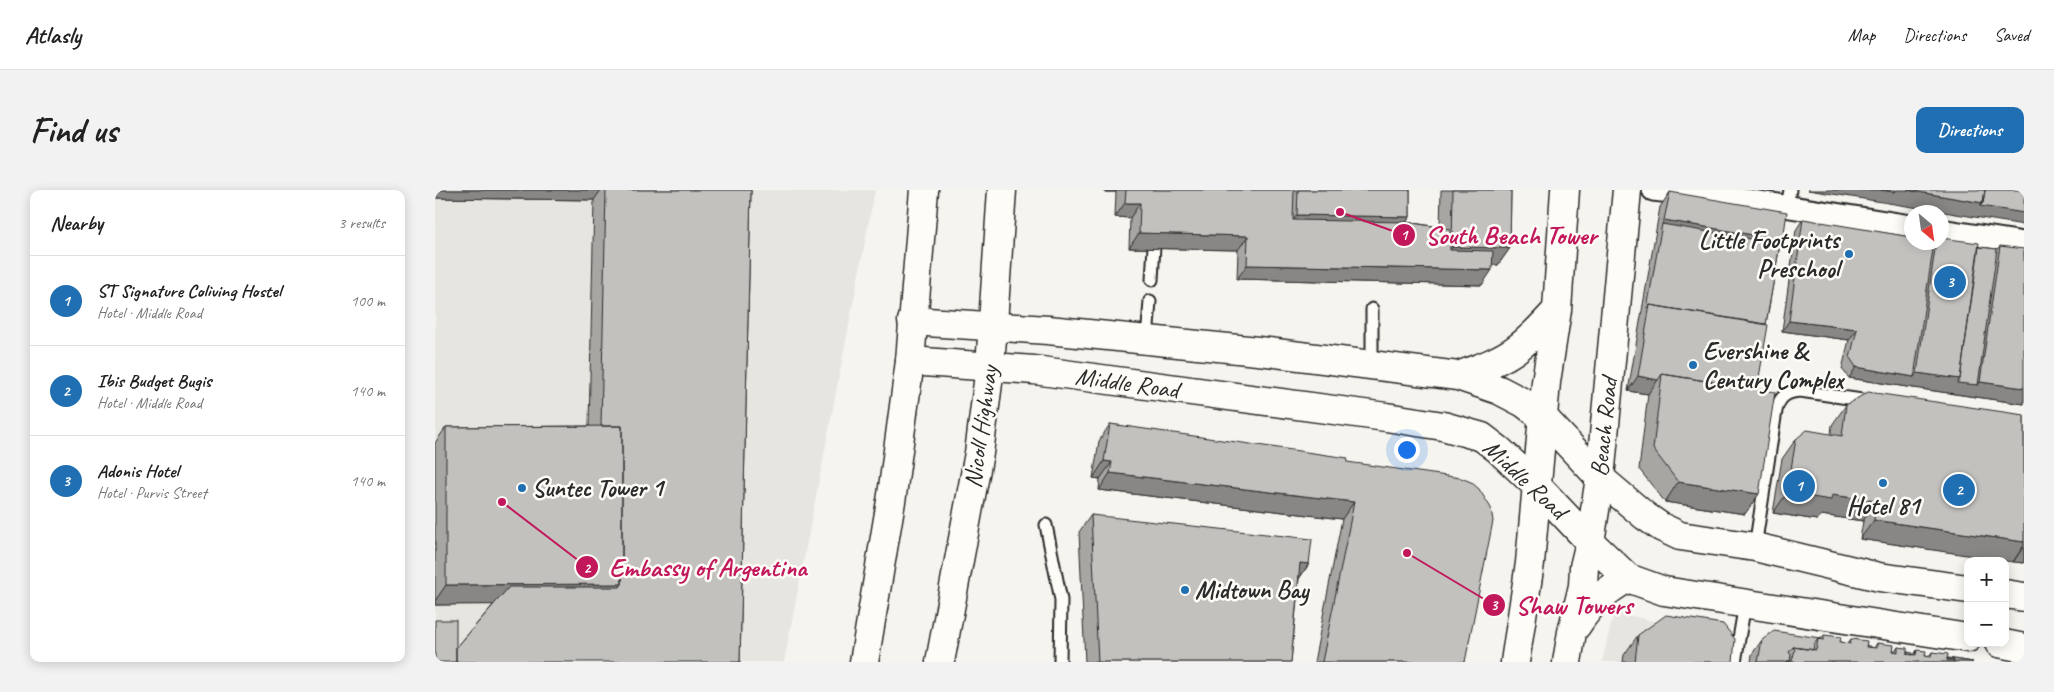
<!DOCTYPE html>
<meta charset="utf-8">
<style>
:root{--surface:#fff;--page:#f2f2f2;--text:#222;--muted:#767676;--line:#e0e0e0;--accent:#1f6fb2}
body{margin:0;font-family:Caveat,sans-serif;background:var(--page);color:var(--text)}
.controls{position:absolute;right:15px;bottom:15px;display:grid;overflow:hidden;border-radius:10px;box-shadow:0 2px 12px #0003}
.controls button{width:45px;height:45px;display:grid;place-items:center;padding:0;border:0;border-bottom:1px solid var(--line);background:var(--surface);color:var(--text);font:25px sans-serif}
.compass{position:absolute;left:1469px;top:15px;width:45px;height:45px;border-radius:50%;background:var(--surface);box-shadow:0 2px 12px #0003;rotate:151deg}
.you{position:absolute;left:971px;top:259px;width:18px;height:18px;margin:-12px;border:4px solid #fff;border-radius:50%;background:#1a73e8;box-shadow:0 0 0 8px #1a73e833}
.badge{display:grid;place-items:center;width:32px;height:32px;border-radius:50%;background:var(--accent);color:#fff;font-size:16px;font-weight:700}
.pin{position:absolute;translate:-50% -50%;border:2px solid #fff;box-shadow:0 1px 5px #0006}
.list{margin:0;padding:0;list-style:none}
h2{display:flex;justify-content:space-between;align-items:center;height:65px;margin:0;padding:0 20px;font-size:21px}
h2 small{font-size:16px;font-weight:400;color:var(--muted)}
.list li{display:grid;grid-template-columns:32px 1fr auto;gap:15px;align-items:center;box-sizing:border-box;height:90px;padding:0 20px;border-top:1px solid var(--line)}
.list b{display:block;font-size:19px;white-space:nowrap}
.list p{margin:0;font-size:16px;white-space:nowrap;color:var(--muted)}
.list em{font-size:16px;font-style:normal;color:var(--muted)}
.map{position:relative;flex:none;width:1589px;height:472px;overflow:hidden;border-radius:10px}
header{display:flex;align-items:center;gap:30px;box-sizing:border-box;height:70px;padding:0 25px;background:var(--surface);border-bottom:1px solid var(--line)}
header strong{font-size:24px}
nav{display:flex;gap:28px;margin-inline-start:auto;font-size:18px}
.intro{display:flex;align-items:center;justify-content:space-between;box-sizing:border-box;height:120px;padding:0 30px}
h1{margin:0;font-size:35px}
.button{padding:12px 22px;border-radius:10px;background:var(--accent);color:#fff;font-size:18px;font-weight:700}
main{display:flex;gap:30px;padding:0 30px}
aside{flex:1;background:var(--surface);border-radius:10px;box-shadow:0 2px 12px #0003}
.map>svg:first-child{display:block}
.built{fill:#e6e5e0}
.lines{fill:none;stroke-linecap:round;stroke-linejoin:round}
.lane-casing{stroke:#2b2b2b;stroke-width:15}
.street-casing{stroke:#2b2b2b;stroke-width:25}
.secondary-casing{stroke:#2b2b2b;stroke-width:31}
.highway-casing{stroke:#2b2b2b;stroke-width:31}
.lane{stroke:#fdfcf7;stroke-width:11}
.street{stroke:#fdfcf7;stroke-width:21}
.secondary{stroke:#fdfcf7;stroke-width:28}
.highway{stroke:#fdfcf7;stroke-width:28}
.wall{fill:#a7a6a3;stroke:#2b2b2b}
.shaded-wall{fill:#888785;stroke:#2b2b2b}
.building{fill:#c2c1be;stroke:#2b2b2b}
.poi-dot{fill:#1f6fb2;stroke:#fdfcf7;stroke-width:2}
.labels{text-anchor:middle;dominant-baseline:central;stroke-width:5;stroke-linejoin:round;paint-order:stroke}
.poi-label{font-size:25px;font-weight:bold;fill:#2b2b2b;stroke:#fdfcf7;text-anchor:start}
.street-label{font-size:25px;fill:#2b2b2b;stroke:#fdfcf7}
.leader{fill:none;stroke:#c2185b;stroke-width:2}
.callout-dot{fill:#c2185b;stroke:#fdfcf7;stroke-width:2}
.mark-label{font-size:15px;text-anchor:middle;font-weight:bold;fill:#fff}
.callout-label{font-size:26px;text-anchor:middle;font-weight:bold;fill:#c2185b;stroke:#fdfcf7;stroke-width:5;stroke-linejoin:round;paint-order:stroke}
</style>
<header>
<strong>Atlasly</strong>
<nav><a>Map</a><a>Directions</a><a>Saved</a></nav>
</header>
<div class="intro"><h1>Find us</h1><a class="button">Directions</a></div>
<main>
<aside>
<h2>Nearby<small>3 results</small></h2>
<ul class="list">
<li><span class="badge">1</span><div><b>ST Signature Coliving Hostel</b><p>Hotel · Middle Road</p></div><em>100 m</em></li>
<li><span class="badge">2</span><div><b>Ibis Budget Bugis</b><p>Hotel · Middle Road</p></div><em>140 m</em></li>
<li><span class="badge">3</span><div><b>Adonis Hotel</b><p>Hotel · Purvis Street</p></div><em>140 m</em></li>
</ul>
</aside>
<div class="map">
<svg width="1589" height="472" viewBox="0 0 1589 472">
<rect width="100%" height="100%" fill="#f5f4ef"/>
<filter id="ink" filterUnits="userSpaceOnUse"><feTurbulence type="fractalNoise" baseFrequency=".02" numOctaves="2"/><feDisplacementMap in="SourceGraphic" scale="10" xChannelSelector="R" yChannelSelector="G"/><feConvolveMatrix kernelMatrix="1 2 1 2 8 2 1 2 1" color-interpolation-filters="sRGB"/></filter>
<g filter="url(#ink)">
<path class="built" d="M 0,0 L 440,0 L 349,472 L 0,472 Z
M 1179,422 L 1300,450 L 1297,472 L 1167,472 Z"/>
<g class="lines">
<g class="lane-casing">
<path id="lane" d="M 1352,16 L 1355,0
M 717,90 L 719,56
M 937,119 L 937,174
M 712,150 L 715,111
M 611,335 L 626,410 L 625,472
M 1320,357 L 1341,221 C 1344,207 1351,202 1365,201 L 1434,211
M 1300,472 L 1310,414"/>
</g>
<g class="street-casing">
<path id="street" d="M 1218,0 L 1318,11 L 1476,36
M 1506,40 L 1589,53"/>
</g>
<g class="secondary-casing">
<path id="secondary" d="M 477,131 L 613,140 L 833,162 L 1023,186 L 1064,200 L 1089,213 L 1109,228 L 1165,288 L 1210,326 L 1226,337 L 1245,346 L 1320,357 L 1444,387 L 1533,399
M 475,171 L 599,180 L 951,227 L 1008,236 L 1047,247 L 1064,260 L 1103,297 L 1155,352 L 1193,388 L 1229,401 L 1533,448
M 1023,186 C 1042,179 1063,172 1080,160 C 1096,149 1109,134 1122,120
M 1570,404 L 1589,407
M 1142,435 C 1156,413 1170,401 1193,388
M 1564,453 L 1589,458
M 1080,472 L 1095,373 L 1111,192 L 1122,120 L 1130,0
M 1132,472 L 1137,442 L 1148,396 L 1149,377 L 1155,352 L 1165,288 L 1192,0"/>
</g>
<g class="highway-casing">
<path id="highway" d="M 429,472 L 457,305 L 475,171 L 489,0
M 505,472 L 544,263 L 555,177 L 567,0"/>
</g>
<use href="#lane" class="lane"/>
<use href="#street" class="street"/>
<use href="#secondary" class="secondary"/>
<use href="#highway" class="highway"/>
</g>
<path class="wall" d="M 0,0 L 316,0 L 305,472 L 21,458 L 59,414 L 0,415 L 0,253 L 11,237 L 154,236 L 159,10 L 0,8 Z
M 669,0 L 975,0 L 975,27 L 971,32 L 1005,37 L 1006,0 L 1076,0 L 1075,58 L 1063,75 L 1057,75 L 1047,95 L 802,89 L 803,60 L 694,58 L 695,28 L 680,27 L 681,2 L 669,2 Z
M 1235,2 L 1348,50 L 1345,54 L 1331,134 L 1322,199 L 1310,324 L 1230,312 L 1204,279 L 1213,204 L 1193,201 L 1225,17 Z
M 1368,29 L 1476,52 L 1506,52 L 1562,59 L 1565,56 L 1589,214 L 1472,197 L 1414,188 L 1407,179 L 1414,150 L 1347,141 L 1361,40 Z
M 1411,215 L 1589,225 L 1589,373 L 1425,349 L 1428,331 L 1386,325 L 1382,330 L 1338,323 L 1347,269 L 1361,249 L 1396,244 L 1397,235 Z
M 675,234 L 912,272 L 1030,472 L 879,472 L 907,329 L 664,300 L 665,289 L 658,288 L 664,251 Z
M 656,325 L 874,374 L 864,389 L 856,472 L 650,472 L 644,342 Z
M 1203,445 L 1298,472 L 1188,472 L 1189,465 Z
M 1389,445 L 1412,454 L 1416,449 L 1439,458 L 1442,453 L 1459,460 L 1461,460 L 1463,457 L 1479,465 L 1482,460 L 1493,467 L 1497,462 L 1512,468 L 1538,472 L 1316,472 L 1317,464 L 1327,450 L 1386,449 Z"/>
<path class="shaded-wall" d="M 0,0 L 166,0 L 159,10 L 0,8 Z
M 670,0 L 682,0 L 681,2 L 669,2 Z
M 1373,0 L 1446,0 L 1460,2 L 1462,0 L 1472,0 L 1548,13 L 1589,23 L 1589,35 Z
M 690,13 L 705,13 L 695,28 L 680,27 Z
M 862,25 L 975,27 L 961,47 L 848,44 Z
M 1229,30 L 1348,50 L 1338,64 L 1227,34 Z
M 704,43 L 813,46 L 803,60 L 694,58 Z
M 1017,57 L 1075,58 L 1063,75 L 1005,74 Z
M 812,75 L 1057,80 L 1047,95 L 802,89 Z
M 1354,131 L 1422,139 L 1414,150 L 1347,141 Z
M 1421,177 L 1479,187 L 1482,183 L 1525,189 L 1543,195 L 1545,192 L 1589,198 L 1589,214 L 1472,197 L 1414,188 Z
M 1203,186 L 1223,190 L 1213,204 L 1193,201 Z
M 669,271 L 677,272 L 665,289 L 658,288 Z
M 675,283 L 919,312 L 907,329 L 664,300 Z
M 1243,292 L 1324,304 L 1310,324 L 1230,312 Z
M 1352,303 L 1397,305 L 1441,311 L 1428,331 L 1386,325 L 1382,330 L 1338,323 Z
M 1439,330 L 1589,352 L 1589,356 L 1578,372 L 1425,349 Z
M 1588,357 L 1589,358 L 1589,373 L 1578,372 Z
M 865,373 L 874,374 L 862,391 Z
M 187,394 L 173,414 L 0,415 L 0,411 L 11,395 Z"/>
<path class="building" d="M 171,0 L 316,0 L 305,472 L 21,472 L 21,458 L 74,397 L 185,397 L 187,394 L 187,236 L 166,236 Z
M 691,0 L 859,0 L 858,30 L 971,32 L 1015,39 L 1015,60 L 1058,61 L 1057,80 L 812,75 L 813,46 L 704,43 L 705,13 L 690,13 Z
M 863,0 L 975,0 L 975,27 L 862,25 Z
M 1018,0 L 1076,0 L 1075,58 L 1017,57 Z
M 1446,0 L 1461,0 L 1460,2 Z
M 1472,0 L 1550,0 L 1548,13 Z
M 1550,0 L 1589,0 L 1589,23 L 1545,16 L 1548,13 Z
M 1235,2 L 1352,22 L 1348,50 L 1229,30 Z
M 1368,29 L 1476,47 L 1476,52 L 1499,52 L 1479,187 L 1421,177 L 1415,168 L 1422,139 L 1354,131 Z
M 1227,34 L 1345,54 L 1331,134 L 1215,115 L 1212,119 Z
M 1506,48 L 1544,53 L 1525,189 L 1482,183 L 1501,52 L 1506,52 Z
M 1565,56 L 1589,59 L 1589,198 L 1545,192 Z
M 1544,57 L 1562,59 L 1543,195 L 1522,193 L 1525,189 Z
M 1215,115 L 1333,135 L 1322,199 L 1227,184 L 1223,190 L 1203,186 Z
M 1227,184 L 1340,202 L 1324,304 L 1243,292 L 1218,259 Z
M 1433,202 L 1589,225 L 1589,352 L 1439,330 L 1441,311 L 1397,305 L 1396,310 L 1352,303 L 1361,249 L 1372,240 L 1407,246 L 1411,215 Z
M 675,234 L 913,268 L 912,272 L 1026,288 L 1036,292 L 1044,299 L 1056,318 L 1058,331 L 1030,472 L 887,472 L 919,312 L 675,283 L 677,272 L 669,271 Z
M 187,236 L 187,394 L 11,395 L 11,237 Z
M 656,325 L 877,349 L 874,374 L 865,373 L 856,472 L 663,472 Z
M 1231,425 L 1288,434 L 1300,449 L 1298,472 L 1200,472 L 1203,445 Z
M 0,430 L 21,430 L 21,472 L 0,472 Z
M 1339,441 L 1385,448 L 1385,449 L 1383,449 L 1379,454 L 1378,460 L 1358,457 L 1354,462 L 1356,465 L 1355,471 L 1352,471 L 1351,472 L 1323,472 L 1327,450 Z
M 1389,445 L 1406,447 L 1405,452 L 1415,454 L 1416,449 L 1432,451 L 1431,457 L 1442,458 L 1442,453 L 1459,455 L 1458,461 L 1463,462 L 1463,457 L 1472,458 L 1472,464 L 1481,465 L 1482,460 L 1491,461 L 1490,466 L 1496,467 L 1497,462 L 1513,464 L 1512,470 L 1519,470 L 1518,472 L 1352,472 L 1352,471 L 1357,471 L 1360,460 L 1358,457 L 1381,460 L 1383,449 L 1389,450 Z
M 1472,462 L 1478,463 L 1478,465 L 1472,464 Z
M 1512,468 L 1538,472 L 1518,472 L 1519,470 L 1512,470 Z"/>
</g>
<g class="poi-dot">
<circle cx="1414" cy="64" r="5"/>
<circle cx="1258" cy="175" r="5"/>
<circle cx="1448" cy="293" r="5"/>
<circle cx="87" cy="298" r="5"/>
<circle cx="750" cy="400" r="5"/>
</g>
<g class="labels">
<g class="poi-label">
<text x="1404" y="50" text-anchor="end">Little Footprints<tspan x="1404" dy="29">Preschool</tspan></text>
<text x="1268" y="161">Evershine &amp;<tspan x="1268" dy="29">Century Complex</tspan></text>
<text x="97" y="298">Suntec Tower 1</text>
<text x="1448" y="316" text-anchor="middle">Hotel 81</text>
<text x="760" y="400">Midtown Bay</text>
</g>
<g class="street-label">
<text transform="translate(692 193) rotate(8)">Middle Road</text>
<text transform="translate(546 237) rotate(-82)">Nicoll Highway</text>
<text transform="translate(1169 237) rotate(-84)">Beach Road</text>
<text transform="translate(1090 289) rotate(43)">Middle Road</text>
</g>
</g>
<path class="leader" d="M905 22L969 45M67 312L152 377M972 363L1059 415"/>
<g class="callout-dot">
<circle cx="905" cy="22" r="5"/>
<circle cx="67" cy="312" r="5"/>
<circle cx="972" cy="363" r="5"/>
<circle cx="969" cy="45" r="12"/>
<circle cx="152" cy="377" r="12"/>
<circle cx="1059" cy="415" r="12"/>
</g>
<g class="mark-label">
<text x="969" y="50">1</text>
<text x="152" y="383">2</text>
<text x="1059" y="420">3</text>
</g>
<g class="callout-label">
<text x="1076" y="54">South Beach Tower</text>
<text x="273" y="386">Embassy of Argentina</text>
<text x="1139" y="424">Shaw Towers</text>
</g>
</svg>
<div class="controls">
<button>+</button>
<button>−</button>
</div>
<svg class="compass" viewBox="-18 -18 36 36"><path d="M0-13l5 13h-10z" fill="#e53935"/><path d="M0 13l5-13h-10z" fill="#767676"/></svg>
<div class="you"></div>
<div class="pin badge" style="left:1364px;top:296px">1</div>
<div class="pin badge" style="left:1524px;top:300px">2</div>
<div class="pin badge" style="left:1515px;top:92px">3</div>
</div>
</main>
